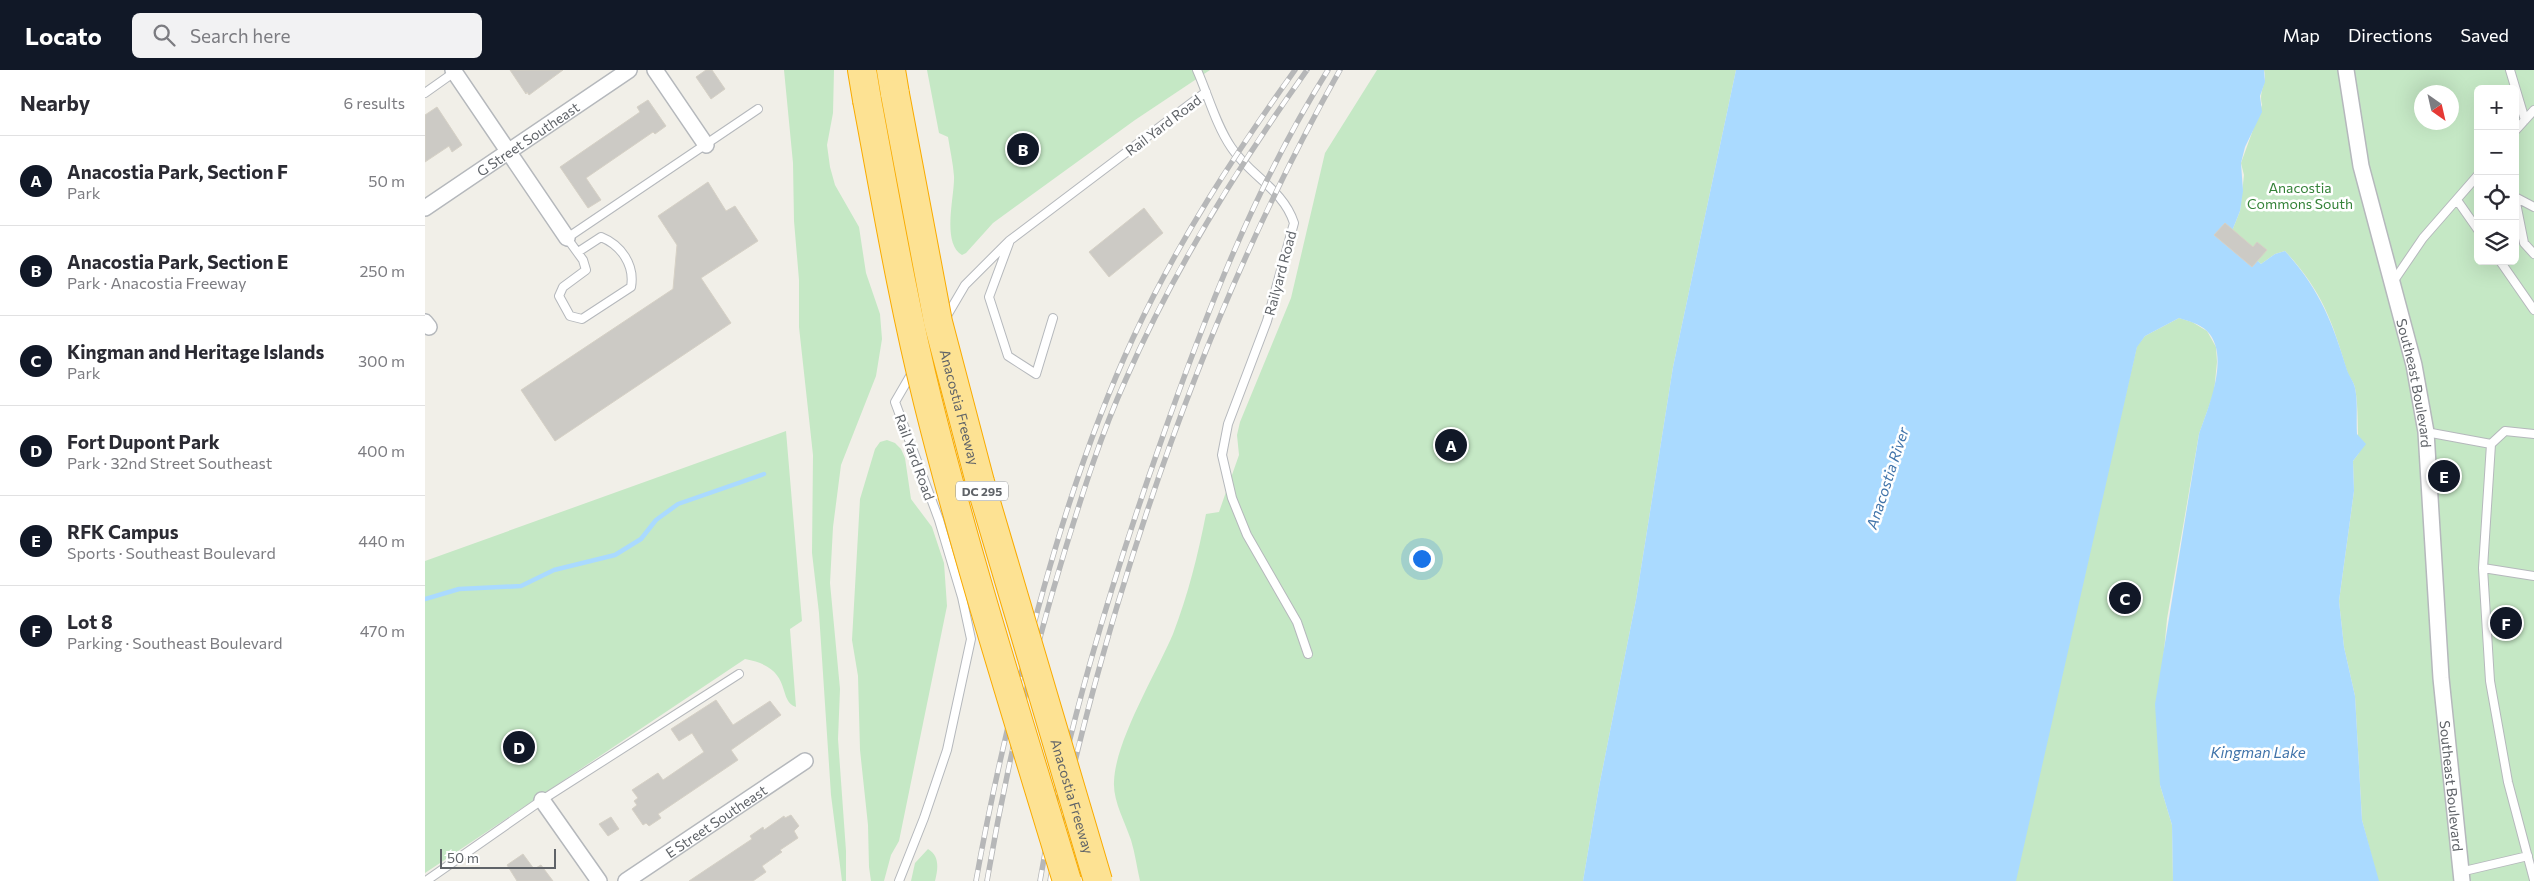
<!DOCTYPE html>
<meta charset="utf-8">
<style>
:root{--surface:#fff;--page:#f2f2f3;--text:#2b2b33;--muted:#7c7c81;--line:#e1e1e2;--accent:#111827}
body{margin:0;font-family:Commissioner,sans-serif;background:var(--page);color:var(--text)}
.controls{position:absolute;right:15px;top:15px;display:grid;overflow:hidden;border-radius:8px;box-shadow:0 5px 20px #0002}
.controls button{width:45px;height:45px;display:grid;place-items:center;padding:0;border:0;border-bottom:1px solid var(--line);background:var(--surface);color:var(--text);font:25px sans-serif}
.compass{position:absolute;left:1989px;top:15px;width:45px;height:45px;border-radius:50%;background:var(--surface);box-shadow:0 5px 20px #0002;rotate:146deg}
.scale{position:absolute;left:15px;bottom:12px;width:116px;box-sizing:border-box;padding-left:5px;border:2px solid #5f6368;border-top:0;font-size:14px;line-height:18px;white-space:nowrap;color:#5f6368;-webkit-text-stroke:4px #fff;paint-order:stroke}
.you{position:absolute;left:996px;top:488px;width:18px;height:18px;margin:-12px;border:4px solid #fff;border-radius:50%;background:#1a73e8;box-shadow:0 0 0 8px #1a73e833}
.badge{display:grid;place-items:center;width:32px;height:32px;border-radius:50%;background:var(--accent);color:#fff;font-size:16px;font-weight:700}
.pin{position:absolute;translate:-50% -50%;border:2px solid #fff;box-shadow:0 1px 5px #0006}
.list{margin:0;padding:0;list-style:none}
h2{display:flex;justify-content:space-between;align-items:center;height:65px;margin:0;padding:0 20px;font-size:21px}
h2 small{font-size:16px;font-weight:400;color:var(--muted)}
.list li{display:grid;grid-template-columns:32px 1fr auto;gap:15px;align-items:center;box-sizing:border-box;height:90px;padding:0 20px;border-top:1px solid var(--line)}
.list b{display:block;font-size:19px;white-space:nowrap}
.list p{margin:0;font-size:16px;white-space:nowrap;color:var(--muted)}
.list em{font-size:16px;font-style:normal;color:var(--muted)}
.icon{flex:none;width:28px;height:28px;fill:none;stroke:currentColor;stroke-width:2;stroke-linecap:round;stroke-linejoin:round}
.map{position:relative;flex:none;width:2109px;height:811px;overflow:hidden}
header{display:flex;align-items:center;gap:30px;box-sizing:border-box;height:70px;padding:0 25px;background:var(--accent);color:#fff}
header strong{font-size:24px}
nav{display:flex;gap:28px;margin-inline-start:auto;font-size:18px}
.search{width:350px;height:45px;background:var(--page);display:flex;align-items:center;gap:12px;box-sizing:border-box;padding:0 18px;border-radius:8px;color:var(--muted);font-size:19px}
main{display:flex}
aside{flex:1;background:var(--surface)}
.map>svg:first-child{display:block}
.green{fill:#c5e8c5;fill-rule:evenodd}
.water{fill:#aadaff}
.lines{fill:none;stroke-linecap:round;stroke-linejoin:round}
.stream{stroke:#aadaff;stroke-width:4.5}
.building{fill:#cccac5;stroke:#d6d1c6}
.lane-casing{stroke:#b5b8bc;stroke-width:10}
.street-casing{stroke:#b5b8bc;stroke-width:18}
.highway-casing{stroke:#f9ab00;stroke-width:30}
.lane{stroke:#fff;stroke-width:8}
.street{stroke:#fff;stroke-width:15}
.highway{stroke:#fde293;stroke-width:28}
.rail-casing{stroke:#b6b7b8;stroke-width:5.5}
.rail{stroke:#fff;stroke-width:4;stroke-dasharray:11;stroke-linecap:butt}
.highway-bridge-casing{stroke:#f9ab00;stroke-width:30;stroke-linecap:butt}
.highway-bridge{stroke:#fde293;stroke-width:28}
.labels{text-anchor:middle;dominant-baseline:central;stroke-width:5;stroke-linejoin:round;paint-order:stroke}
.shield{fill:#fff;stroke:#8f9295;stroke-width:1}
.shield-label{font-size:12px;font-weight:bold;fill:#5f6368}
.street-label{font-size:14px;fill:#5f6368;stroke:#fff}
.park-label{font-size:14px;fill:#348238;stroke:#fff}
.water-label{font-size:15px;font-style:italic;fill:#4174aa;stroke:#fff}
</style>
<header>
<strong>Locato</strong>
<div class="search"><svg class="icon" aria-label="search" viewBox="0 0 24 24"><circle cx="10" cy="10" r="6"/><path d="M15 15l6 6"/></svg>Search here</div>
<nav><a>Map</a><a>Directions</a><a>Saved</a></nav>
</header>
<main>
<aside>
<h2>Nearby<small>6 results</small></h2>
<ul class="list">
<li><span class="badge">A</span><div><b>Anacostia Park, Section F</b><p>Park</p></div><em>50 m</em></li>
<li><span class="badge">B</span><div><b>Anacostia Park, Section E</b><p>Park · Anacostia Freeway</p></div><em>250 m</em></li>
<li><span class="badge">C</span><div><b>Kingman and Heritage Islands</b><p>Park</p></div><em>300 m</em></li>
<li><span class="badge">D</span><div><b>Fort Dupont Park</b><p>Park · 32nd Street Southeast</p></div><em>400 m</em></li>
<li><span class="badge">E</span><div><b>RFK Campus</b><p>Sports · Southeast Boulevard</p></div><em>440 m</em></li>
<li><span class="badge">F</span><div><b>Lot 8</b><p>Parking · Southeast Boulevard</p></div><em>470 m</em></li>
</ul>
</aside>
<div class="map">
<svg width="2109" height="811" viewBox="0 0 2109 811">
<rect width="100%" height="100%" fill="#f1efe8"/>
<path class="green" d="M 359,0 L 409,0 L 408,43 L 402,75 L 405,97 L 410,115 L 434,157 L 441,203 L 455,244 L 457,269 L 451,306 L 416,395 L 408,457 L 405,513 L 415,619 L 413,669 L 421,781 L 421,811 L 417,811 L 406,725 L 394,543 L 387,483 L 388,385 L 374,257 L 374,210 L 369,151 L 368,93 Z
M 502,0 L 785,0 L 710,50 L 568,153 L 541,183 L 537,185 C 516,173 530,125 529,106 C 528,93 525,80 523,67 L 514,63 Z
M 952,0 L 1311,0 L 1248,297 L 1211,530 L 1174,717 L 1158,811 L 715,811 C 712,798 710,783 706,770 C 700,752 688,731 689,712 C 690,671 731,604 748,564 C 763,525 773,485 781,444 L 794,442 L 814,385 L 812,365 L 815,352 L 866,228 L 900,83 Z
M 1839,0 L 2109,0 L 2109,811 L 1953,811 L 1937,750 L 1930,626 L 1919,577 L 1914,531 L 1929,421 L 1928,391 L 1934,383 C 1932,362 1934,339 1930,318 C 1929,312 1924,307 1922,301 C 1907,250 1897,221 1860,181 L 1850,184 L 1836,194 L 1805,166 L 1815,141 L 1819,105 L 1816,93 L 1837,35 C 1833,20 1843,14 1839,0 ZM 2053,19 L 2090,19 L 2090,191 L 2053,191 ZM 1996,22 L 2026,22 L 2026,52 L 1996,52 Z
M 1754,248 L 1767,252 L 1782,261 L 1791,277 L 1792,292 L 1789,322 L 1774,364 L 1742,549 L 1738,591 L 1735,715 L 1747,755 L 1748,811 L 1473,811 L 1663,486 L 1712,276 L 1720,266 Z
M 361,361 L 377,551 L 365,559 L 371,637 C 351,630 370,598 320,589 L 0,803 L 0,491 Z
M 462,370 L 470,373 L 476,379 L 480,388 L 486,429 L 507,457 L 519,493 L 522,536 L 474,771 L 466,785 L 459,811 L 446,811 L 444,797 L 443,755 L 435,680 L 433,606 L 427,570 L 435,429 L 450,379 L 455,372 Z
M 503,779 C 515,786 513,799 510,811 L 486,811 L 490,793 Z"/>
<path class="water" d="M 1311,0 L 1839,0 L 1840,12 L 1835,26 L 1837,42 L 1820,77 L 1816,93 L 1818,121 L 1815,141 L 1805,166 L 1836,194 L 1850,184 L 1860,181 C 1895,220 1907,251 1922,300 C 1924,306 1929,312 1930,318 C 1933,332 1931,349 1932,364 L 1941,374 L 1928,391 L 1929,421 L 1914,531 L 1919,577 L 1930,626 L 1937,750 L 1954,811 L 1748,811 L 1747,755 L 1735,715 L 1730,634 L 1774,364 C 1783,338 1806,285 1782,261 C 1775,254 1763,251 1754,248 L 1720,266 L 1712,277 L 1591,811 L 1158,811 L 1174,717 L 1211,530 L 1248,297 Z"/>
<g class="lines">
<path class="stream" d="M 0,529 L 34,519 L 96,516 L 129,500 L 190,485 L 216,469 L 231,450 L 253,434 L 339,404"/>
</g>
<path class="building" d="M 85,0 L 138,0 L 104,25 L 102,22 L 101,24 Z
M 281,0 L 287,0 L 300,19 L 286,29 L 271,7 Z
M 223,30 L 241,56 L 230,64 L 228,62 L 161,108 L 176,130 L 163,138 L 135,97 L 215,42 L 212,37 Z
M 12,37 L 37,75 L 27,82 L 24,76 L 0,92 L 0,45 Z
M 283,112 L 301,141 L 310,136 L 333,171 L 276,208 L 306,253 L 130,371 L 96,320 L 248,219 L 252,175 L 233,146 Z
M 719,138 L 738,163 L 684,207 L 664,182 Z
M 1800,153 L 1828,177 L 1832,172 L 1842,180 L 1827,197 L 1789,165 Z
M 291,630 L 308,655 L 345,631 L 356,645 L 306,680 L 313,690 L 233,744 L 236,748 L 224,756 L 221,753 L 218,755 L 207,739 L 212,735 L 209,731 L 213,728 L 207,720 L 233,703 L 238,710 L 279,682 L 267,663 L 254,671 L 246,659 Z
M 366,745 L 374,756 L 369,761 L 373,768 L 355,780 L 357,782 L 337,796 L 341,802 L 328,811 L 264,811 L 327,769 L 325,766 L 338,757 L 339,760 L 359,746 L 360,748 Z
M 186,747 L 194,759 L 183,766 L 174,754 Z
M 98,784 L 109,799 L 116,795 L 128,811 L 92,811 L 82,795 Z"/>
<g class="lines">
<g class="lane-casing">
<path id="lane" d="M 772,0 C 783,25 791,55 806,77 C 825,106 858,119 869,153 L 842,251 L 803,354 L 797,385 L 807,428 L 822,465 L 872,552 L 883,584
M 2085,0 L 2100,50
M 0,23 L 31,1
M 2090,61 L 2109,40
M 2090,127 L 2109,137
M 2090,128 L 2099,173 L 2109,184
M 2032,130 L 2053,160
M 584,173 L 564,227 L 583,286 L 611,304 L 628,248
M 153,182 L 176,167 C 196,175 210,195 206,217 L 157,249 L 145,246 L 134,226 L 138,217 L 161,200 L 158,190 L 142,168 L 333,39
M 2075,191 L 2109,240
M 1968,212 L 1998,168 L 2053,105
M 520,249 L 540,215 L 584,171 L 781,22
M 2001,362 L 2066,374
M 2109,364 L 2080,361 L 2066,374 L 2058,498 L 2065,611 L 2083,712 L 2109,810
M 2058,498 L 2109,506
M 2035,802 L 2103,786
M 1,811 L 117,730 L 314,604
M 474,811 L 499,748 L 522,680 L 546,569 L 537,527 L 514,450 L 470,332 L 488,301"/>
</g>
<g class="street-casing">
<g id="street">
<path d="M 28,0 L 142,168"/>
<path d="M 230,0 L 281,75"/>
<path id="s1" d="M 1921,0 L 1936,96 L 1989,295 L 2001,362 L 2016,608 L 2037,811"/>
<path id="s2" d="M 0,138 L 204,0"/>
<path d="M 0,252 L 4,257"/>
<path d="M 117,730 L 174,811"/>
<path id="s3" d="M 201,811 L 380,691"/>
</g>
</g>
<g class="highway-casing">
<path id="highway" d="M 437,0 L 442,30
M 466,0 L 470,24"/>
</g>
<use href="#lane" class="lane"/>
<use href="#street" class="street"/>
<use href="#highway" class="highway"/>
<g class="rail-casing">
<path id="rail" d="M 551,811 C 563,743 578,675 595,608 C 624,492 658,377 708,268 C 752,173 809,85 870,0
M 562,811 C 581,699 607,588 640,480 C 658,422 676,364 701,309 C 749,199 812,98 882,0
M 615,811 C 640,665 684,520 733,380 C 779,248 829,118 903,0
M 625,811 C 641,717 666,624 693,533 C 749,347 820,168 915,0"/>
</g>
<use href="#rail" class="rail"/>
<g class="highway-bridge-casing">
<g id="highway-bridge">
<path id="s4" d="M 470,24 L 513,252 L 555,412 L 673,811"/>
<path d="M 442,30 C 461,131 478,232 503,332 C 543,493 594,652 642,811"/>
</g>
</g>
<use href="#highway-bridge" class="highway-bridge"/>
</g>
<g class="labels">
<rect class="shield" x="531" y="411.5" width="52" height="19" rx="4"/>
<g class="shield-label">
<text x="557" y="421">DC 295</text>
</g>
<g class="street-label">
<text transform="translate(738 55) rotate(-37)">Rail Yard Road</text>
<text stroke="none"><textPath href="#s2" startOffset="124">G Street Southeast</textPath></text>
<text transform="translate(855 203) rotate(-75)">Railyard Road</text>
<text stroke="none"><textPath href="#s1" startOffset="321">Southeast Boulevard</textPath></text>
<text stroke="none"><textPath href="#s4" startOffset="320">Anacostia Freeway</textPath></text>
<text transform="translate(490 387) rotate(70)">Rail Yard Road</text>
<text stroke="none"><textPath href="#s1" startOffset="726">Southeast Boulevard</textPath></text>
<text stroke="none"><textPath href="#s4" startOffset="725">Anacostia Freeway</textPath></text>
<text stroke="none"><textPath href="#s3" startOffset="108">E Street Southeast</textPath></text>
</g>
<g class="park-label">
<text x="1875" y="117">Anacostia<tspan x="1875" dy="16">Commons South</tspan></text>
</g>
<g class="water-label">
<text transform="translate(1462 408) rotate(-72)">Anacostia River</text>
<text x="1833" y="682">Kingman Lake</text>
</g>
</g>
</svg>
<div class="controls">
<button>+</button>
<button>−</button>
<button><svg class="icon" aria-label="locate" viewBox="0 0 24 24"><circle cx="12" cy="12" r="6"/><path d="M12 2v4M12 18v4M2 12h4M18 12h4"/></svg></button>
<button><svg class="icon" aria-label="layers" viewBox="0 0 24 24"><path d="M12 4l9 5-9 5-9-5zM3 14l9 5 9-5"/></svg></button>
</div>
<svg class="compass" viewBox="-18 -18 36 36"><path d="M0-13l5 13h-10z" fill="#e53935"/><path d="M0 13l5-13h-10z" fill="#7c7c81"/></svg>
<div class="scale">50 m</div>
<div class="you"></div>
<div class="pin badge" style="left:1026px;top:375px">A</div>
<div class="pin badge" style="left:598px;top:79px">B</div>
<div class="pin badge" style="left:1700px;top:528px">C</div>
<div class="pin badge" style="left:94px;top:677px">D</div>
<div class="pin badge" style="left:2019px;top:406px">E</div>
<div class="pin badge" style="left:2081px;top:553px">F</div>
</div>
</main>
